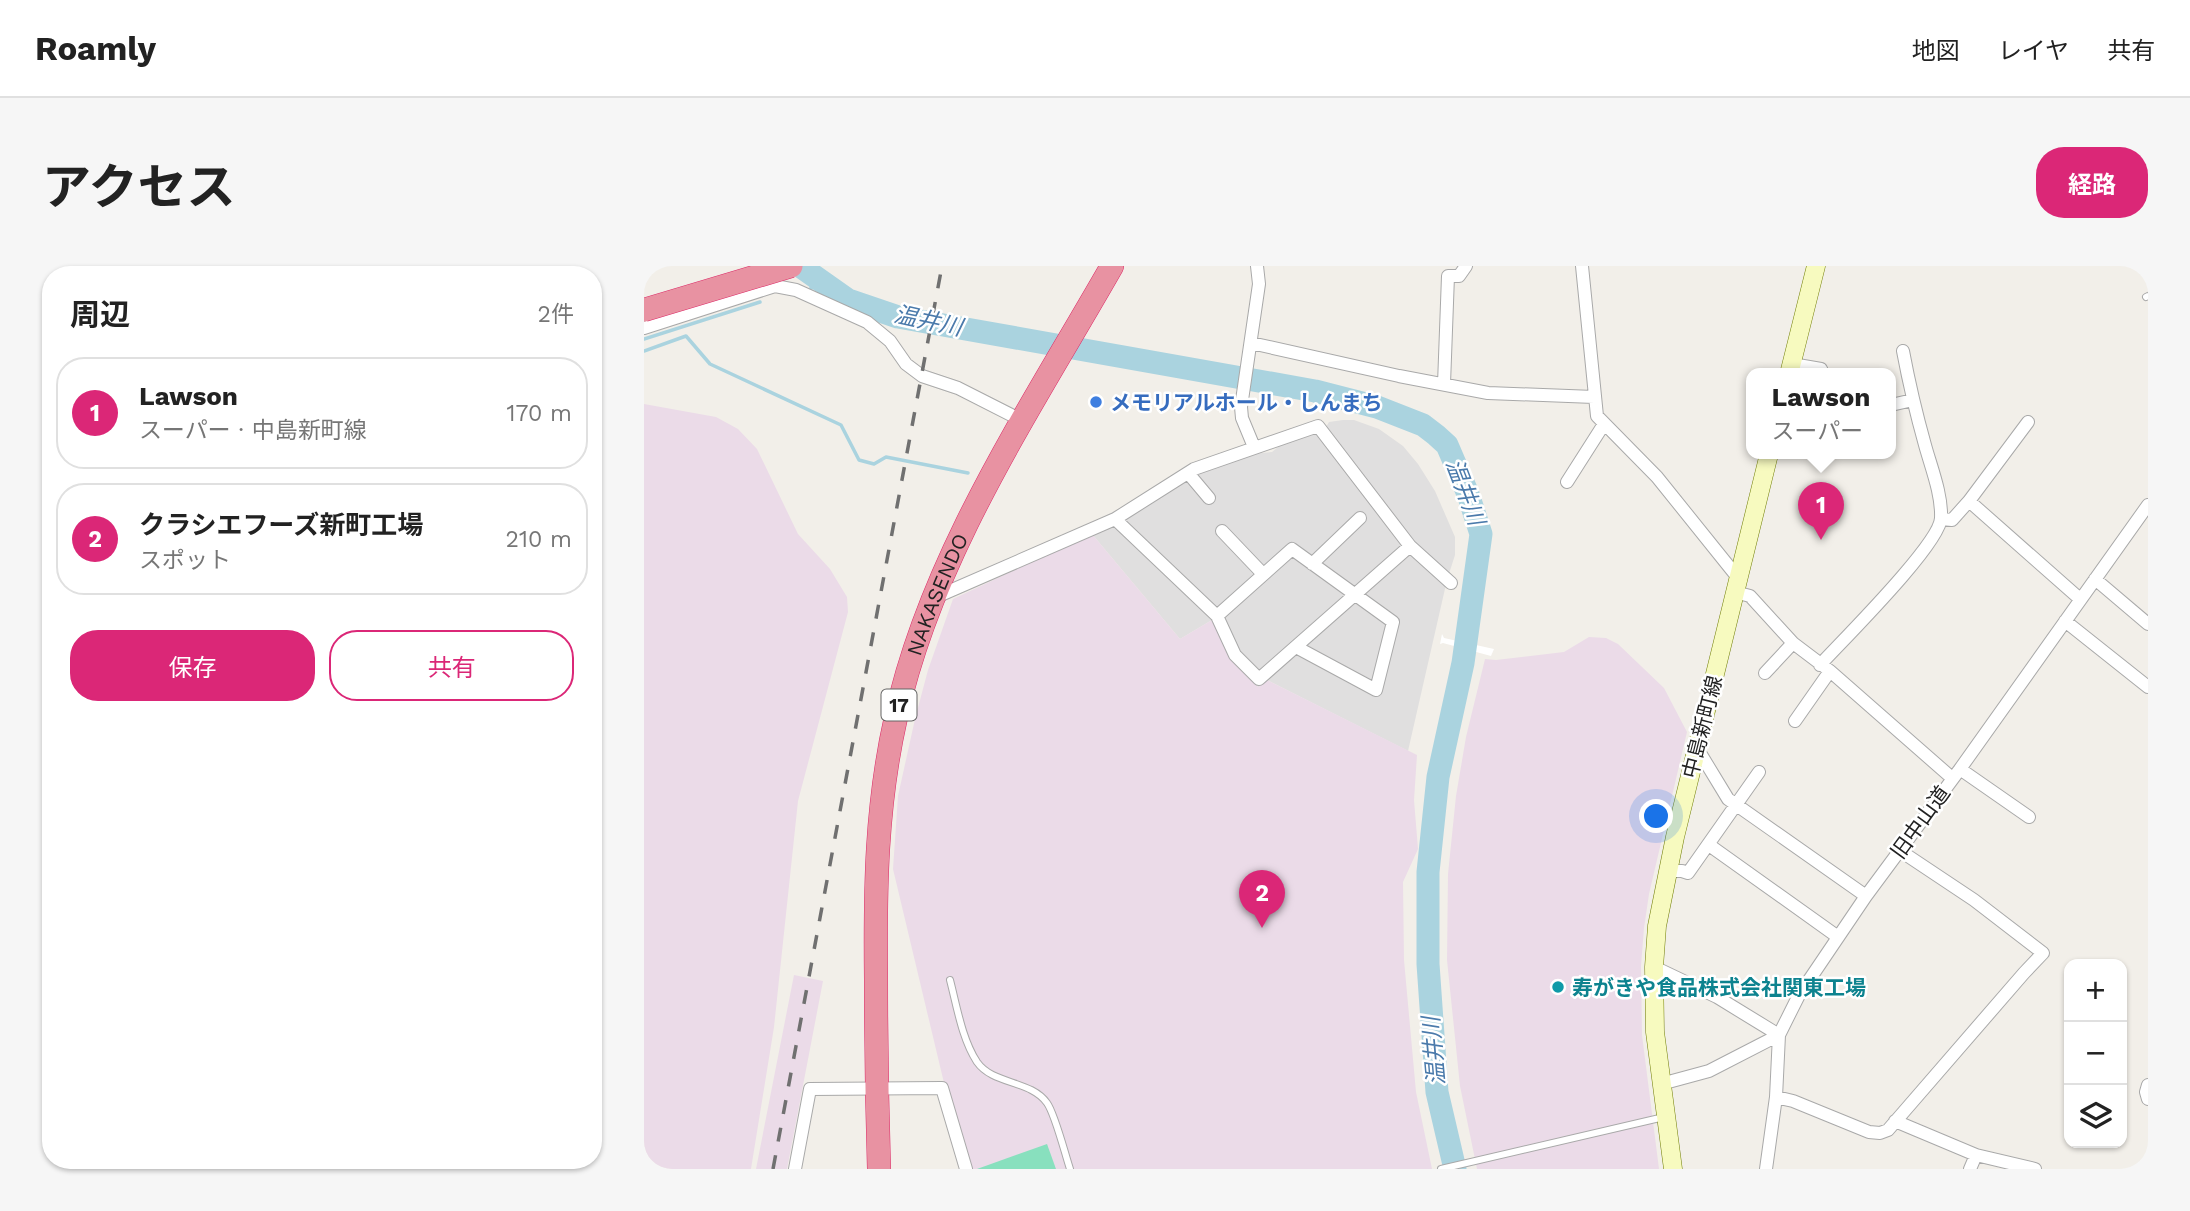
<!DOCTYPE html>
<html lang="ja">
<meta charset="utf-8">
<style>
:root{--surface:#fff;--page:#f6f6f6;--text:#222;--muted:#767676;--line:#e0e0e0;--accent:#db2777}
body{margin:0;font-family:"Work Sans","Noto Sans JP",sans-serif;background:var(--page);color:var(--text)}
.controls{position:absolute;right:21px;bottom:21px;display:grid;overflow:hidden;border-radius:14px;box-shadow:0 2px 5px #0004}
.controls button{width:63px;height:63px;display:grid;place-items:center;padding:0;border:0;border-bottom:2px solid var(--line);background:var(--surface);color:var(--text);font:35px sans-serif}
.you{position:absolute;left:1013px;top:551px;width:24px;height:24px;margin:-18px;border:5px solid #fff;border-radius:50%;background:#1a73e8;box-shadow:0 0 0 10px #1a73e833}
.badge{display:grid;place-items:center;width:46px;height:46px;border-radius:50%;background:var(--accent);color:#fff;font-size:23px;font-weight:700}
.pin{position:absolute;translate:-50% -58px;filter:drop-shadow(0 2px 4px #0008)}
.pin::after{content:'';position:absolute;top:37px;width:24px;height:21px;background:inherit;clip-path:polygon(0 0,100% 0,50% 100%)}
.popup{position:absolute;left:1102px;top:102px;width:150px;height:91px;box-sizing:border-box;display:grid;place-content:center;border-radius:14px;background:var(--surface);filter:drop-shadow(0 2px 5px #0005);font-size:23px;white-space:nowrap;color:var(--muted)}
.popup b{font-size:26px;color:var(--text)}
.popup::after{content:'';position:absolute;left:50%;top:100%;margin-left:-14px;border:14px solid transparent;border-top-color:var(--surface)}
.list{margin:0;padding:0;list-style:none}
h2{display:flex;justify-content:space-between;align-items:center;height:91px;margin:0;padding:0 28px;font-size:30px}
h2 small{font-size:23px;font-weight:400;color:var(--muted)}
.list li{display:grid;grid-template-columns:46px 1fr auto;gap:21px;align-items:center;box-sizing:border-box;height:112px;margin:0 14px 14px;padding:0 14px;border:2px solid var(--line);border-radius:28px}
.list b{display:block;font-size:26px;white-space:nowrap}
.list p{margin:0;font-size:23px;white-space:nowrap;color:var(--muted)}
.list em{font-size:23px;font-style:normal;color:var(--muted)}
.actions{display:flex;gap:14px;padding:21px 28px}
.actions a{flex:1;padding:16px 0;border:2px solid var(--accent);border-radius:28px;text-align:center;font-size:24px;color:var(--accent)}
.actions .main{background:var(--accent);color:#fff}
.icon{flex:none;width:38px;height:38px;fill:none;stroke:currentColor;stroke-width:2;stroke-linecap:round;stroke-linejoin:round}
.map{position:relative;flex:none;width:1504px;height:903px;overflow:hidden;border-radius:28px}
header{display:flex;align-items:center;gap:42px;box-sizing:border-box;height:98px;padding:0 35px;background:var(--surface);border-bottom:2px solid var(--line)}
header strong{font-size:33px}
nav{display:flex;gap:38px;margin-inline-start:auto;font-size:24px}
.intro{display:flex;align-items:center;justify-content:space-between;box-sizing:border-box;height:168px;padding:0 42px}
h1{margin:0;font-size:49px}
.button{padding:18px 32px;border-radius:28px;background:var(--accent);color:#fff;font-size:24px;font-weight:700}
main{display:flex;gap:42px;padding:0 42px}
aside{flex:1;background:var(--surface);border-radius:28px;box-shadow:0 2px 5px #0004}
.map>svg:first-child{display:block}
.residential{fill:#e0dfdf}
.industrial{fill:#ebdbe8}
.pitch{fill:#88e0be}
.pier{fill:#fff}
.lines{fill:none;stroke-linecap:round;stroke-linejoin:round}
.stream{stroke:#aad3df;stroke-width:3.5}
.river{stroke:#aad3df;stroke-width:23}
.lane-casing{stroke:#a9a9a9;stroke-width:8}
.street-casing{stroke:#a9a9a9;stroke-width:14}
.secondary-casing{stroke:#707d05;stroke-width:19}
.highway-casing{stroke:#dc2a67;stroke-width:24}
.lane{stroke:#fff;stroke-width:6}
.street{stroke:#fff;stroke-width:12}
.secondary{stroke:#f7fabf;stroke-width:18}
.highway{stroke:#e892a2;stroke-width:23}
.rail{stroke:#707070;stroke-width:3.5;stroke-dasharray:14 14;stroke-linecap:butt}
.highway-bridge-casing{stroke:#dc2a67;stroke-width:24;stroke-linecap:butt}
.highway-bridge{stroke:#e892a2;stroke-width:23}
.shop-dot{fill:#3f7fe0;stroke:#fff;stroke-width:2.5}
.culture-dot{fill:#0f9aa8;stroke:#fff;stroke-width:2.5}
.labels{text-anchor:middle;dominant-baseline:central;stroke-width:5;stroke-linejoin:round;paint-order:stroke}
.shield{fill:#fff;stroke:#646464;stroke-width:2}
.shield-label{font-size:19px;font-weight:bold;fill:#222}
.shop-label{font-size:21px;font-weight:bold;fill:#366cbe;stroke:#fff;text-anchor:start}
.street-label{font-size:21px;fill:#222;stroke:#fff}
.culture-label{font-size:21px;font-weight:bold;fill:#0d838f;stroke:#fff;text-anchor:start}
.water-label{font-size:23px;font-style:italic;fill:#4a7aab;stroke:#fff}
</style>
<header>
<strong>Roamly</strong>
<nav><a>地図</a><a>レイヤ</a><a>共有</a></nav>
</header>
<div class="intro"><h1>アクセス</h1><a class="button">経路</a></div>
<main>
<aside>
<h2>周辺<small>2件</small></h2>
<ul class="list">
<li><span class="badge">1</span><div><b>Lawson</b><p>スーパー · 中島新町線</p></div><em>170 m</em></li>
<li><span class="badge">2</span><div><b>クラシエフーズ新町工場</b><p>スポット</p></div><em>210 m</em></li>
</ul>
<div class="actions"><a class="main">保存</a><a>共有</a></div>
</aside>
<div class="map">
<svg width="1504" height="903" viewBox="0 0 1504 903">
<rect width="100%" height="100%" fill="#f2efe9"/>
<path class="residential" d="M 699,154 L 710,154 L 735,163 L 759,180 L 774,198 L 791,225 L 811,271 L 811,289 L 803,314 L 764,485 L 623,414 L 615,422 L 592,399 L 568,354 L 536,373 L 448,268 L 554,206 L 598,189 L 628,186 L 639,177 L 679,166 L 685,156 Z"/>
<path class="industrial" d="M 0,138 L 72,151 L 94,163 L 113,183 L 154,268 L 186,303 L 203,331 L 204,346 L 154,535 L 130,761 L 107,903 L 0,903 Z
M 448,268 L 536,373 L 568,354 L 592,399 L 614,421 L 623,414 L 773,489 L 770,534 L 774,583 L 759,616 L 760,694 L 772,826 L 788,903 L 325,903 L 300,817 L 249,603 L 254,530 L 271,453 L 284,404 L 309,333 Z
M 945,371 L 962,372 L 974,378 L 1020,422 L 1043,466 L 1005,628 L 1000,662 L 997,700 L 998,769 L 1015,903 L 833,903 L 816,820 L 803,694 L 804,608 L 812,530 L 822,471 L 841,393 L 852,394 L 920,386 Z
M 150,709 L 179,715 L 143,903 L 112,903 Z"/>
<path class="pitch" d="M 403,878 L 412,903 L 333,903 Z"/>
<path class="pier" d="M 798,368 L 800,372 L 850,383 L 847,390 L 799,377 L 796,378 Z"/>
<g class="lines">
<path class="stream" d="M 167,22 L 181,18
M 0,73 L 116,36
M 0,85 L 42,70 L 66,98 L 197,159 L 215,194 L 230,198 L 242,191 L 324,207"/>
<path class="river" d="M 156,0 L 204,34 L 254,51 L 671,125 L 733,141 L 779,159 L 792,169 L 803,179 L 824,228 L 837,268 L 819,397 L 794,511 L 784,606 L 784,698 L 793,826 L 811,903"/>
<g class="lane-casing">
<path id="lane" d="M 1502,31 L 1504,30
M 306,714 C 313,741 318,773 333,796 C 349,819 387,814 403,837 C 411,848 421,888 426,903
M 797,903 L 1020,851"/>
</g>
<g class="street-casing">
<path id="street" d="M 938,0 L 953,150 L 1013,211 L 1095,313
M 0,62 L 131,20 L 152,24 L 223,56 L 246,75 L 262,98 L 278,110 L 314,122 L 379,155
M 607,77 L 755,110 L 844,127 L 950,131
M 1148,98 L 1177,103 L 1179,108
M 800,118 L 804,10 L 815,10 L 822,0
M 1247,139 L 1269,134
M 610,181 L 598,152 L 597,141 L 615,18 L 613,0
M 544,207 L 565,232
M 923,216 L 960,158
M 1325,235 L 1436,333
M 471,253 L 573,350 L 591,389 L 615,413 L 766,280
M 1297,253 L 1308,254 L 1325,235 L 1384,156
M 578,265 L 619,308
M 668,298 L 716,252
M 1451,313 L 1504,358
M 1091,326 L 1106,330 L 1149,377 L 1186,405 L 1308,512
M 292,331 L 471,253 L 550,203 L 674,160 L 766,280 L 807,317
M 573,350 L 648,283 L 749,356 L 732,424 L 652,381
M 1421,355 L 1504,421
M 1176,399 C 1198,375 1296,278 1297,252 C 1298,228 1287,201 1281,179 C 1272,147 1265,117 1259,85
M 1121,407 L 1149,377
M 1151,455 L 1186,405
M 1053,482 L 1084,533 L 1222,630
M 1316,503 L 1385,551
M 1065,579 L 1194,671
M 1023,605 L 1038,605 L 1044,607 L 1115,506
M 1010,701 L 1073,731 L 1135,769 L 1065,805 L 1017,818
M 1504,819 L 1502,826 L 1504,833
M 1132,831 L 1149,835 L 1225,866 L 1236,867 L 1244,864 L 1380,707 L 1399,687 L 1330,634 L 1255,584
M 1251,855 L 1332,889 L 1391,903
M 151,903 L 166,823 L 298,822 L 322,903
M 1122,903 L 1132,831 L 1135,769 L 1155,729 L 1222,630 L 1316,503 L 1504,239
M 1326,903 L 1332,889"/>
</g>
<g class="secondary-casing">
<path id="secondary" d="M 1145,108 L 1172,0
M 1029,903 L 1011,766 L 1010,701 L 1013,660 L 1031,571 L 1125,188"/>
</g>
<g class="highway-casing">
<g id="highway">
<path id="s1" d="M 235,903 C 233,840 232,776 232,713 C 231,623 232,539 252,451 C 287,290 387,142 468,0"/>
</g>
</g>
<use href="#lane" class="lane"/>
<use href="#street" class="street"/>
<use href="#secondary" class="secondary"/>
<use href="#highway" class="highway"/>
<path class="rail" d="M 129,903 L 298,0"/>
<g class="highway-bridge-casing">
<path id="highway-bridge" d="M 0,44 L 147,0"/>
</g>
<use href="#highway-bridge" class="highway-bridge"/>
</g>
<circle class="shop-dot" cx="452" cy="136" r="7"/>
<circle class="culture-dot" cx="914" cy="721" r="7"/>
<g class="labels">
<rect class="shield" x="237.5" y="423.5" width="35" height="31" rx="5"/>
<g class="shield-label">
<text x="255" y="439">17</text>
</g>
<g class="shop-label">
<text x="466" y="136">メモリアルホール・しんまち</text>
</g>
<g class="street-label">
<text stroke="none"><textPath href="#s1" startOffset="583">NAKASENDO</textPath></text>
<text transform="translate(1058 461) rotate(-76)">中島新町線</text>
<text transform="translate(1276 556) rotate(-54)">旧中山道</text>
</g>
<g class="culture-label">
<text x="928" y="721">寿がきや食品株式会社関東工場</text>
</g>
<g class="water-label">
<text transform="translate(284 55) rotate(12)">温井川</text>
<text transform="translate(821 226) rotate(69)">温井川</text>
<text transform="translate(790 785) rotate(-95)">温井川</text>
</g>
</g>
</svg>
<div class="controls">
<button>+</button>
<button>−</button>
<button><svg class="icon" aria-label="layers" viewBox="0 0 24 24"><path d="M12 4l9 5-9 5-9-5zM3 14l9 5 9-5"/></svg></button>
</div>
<div class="you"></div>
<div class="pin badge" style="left:1177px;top:274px">1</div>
<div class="popup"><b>Lawson</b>スーパー</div>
<div class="pin badge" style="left:618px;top:662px">2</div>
</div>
</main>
